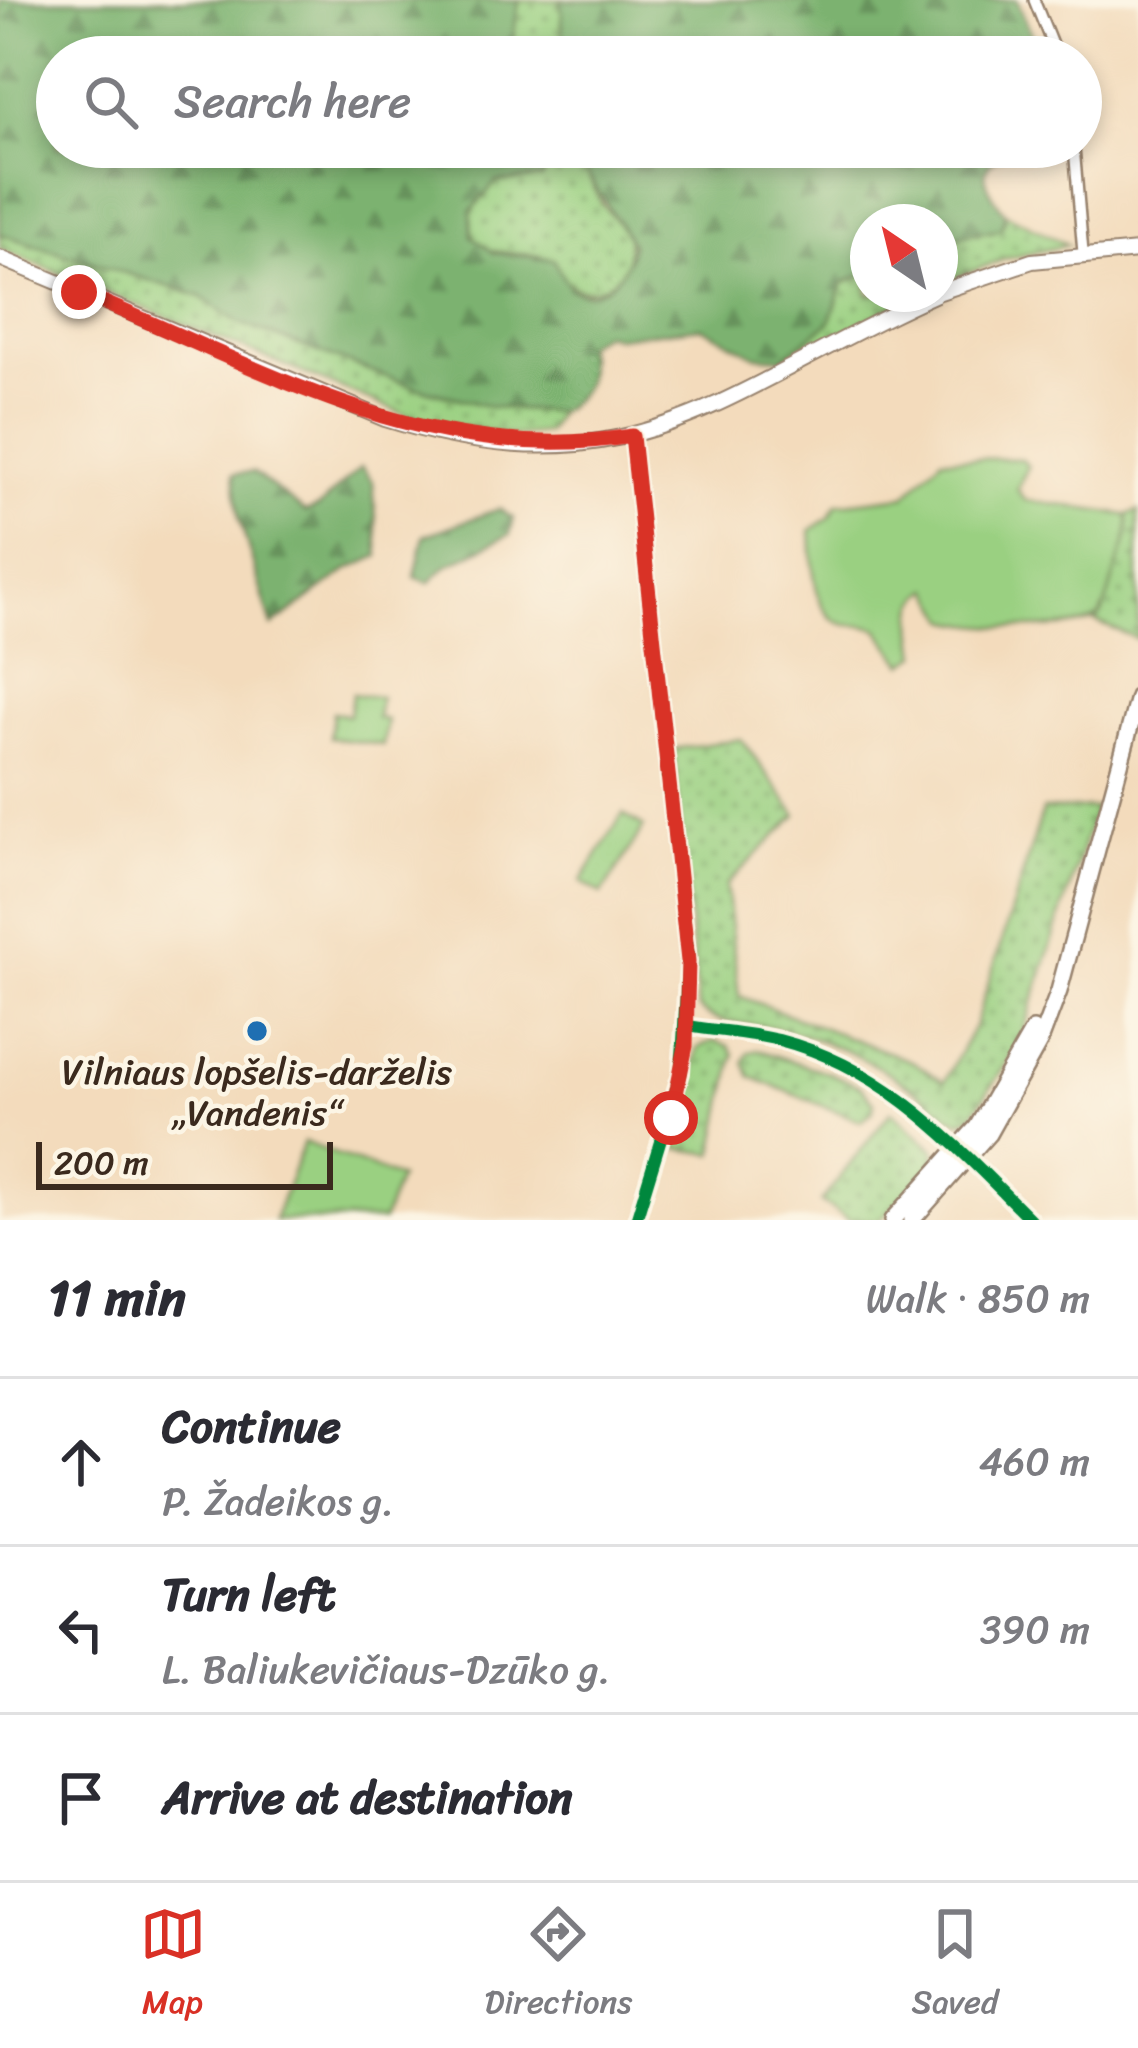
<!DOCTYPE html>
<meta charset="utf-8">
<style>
:root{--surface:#fff;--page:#f2f2f3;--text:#2b2b33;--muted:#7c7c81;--line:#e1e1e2;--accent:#d93025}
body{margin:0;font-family:Sriracha,sans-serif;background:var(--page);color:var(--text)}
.compass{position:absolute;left:850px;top:204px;width:108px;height:108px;border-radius:50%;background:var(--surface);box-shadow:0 6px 18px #0003;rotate:325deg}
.scale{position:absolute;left:36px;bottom:30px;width:297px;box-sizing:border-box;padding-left:12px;border:6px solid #3b2a1e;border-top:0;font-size:33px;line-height:42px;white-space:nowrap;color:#3b2a1e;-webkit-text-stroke:9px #fcf5e5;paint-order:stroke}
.stop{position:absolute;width:36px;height:36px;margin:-27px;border:9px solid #d93025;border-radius:50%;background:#fff}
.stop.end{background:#d93025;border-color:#fff;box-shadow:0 3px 12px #0008}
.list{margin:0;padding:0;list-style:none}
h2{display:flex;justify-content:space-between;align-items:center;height:156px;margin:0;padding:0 48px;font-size:51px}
h2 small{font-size:39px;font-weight:400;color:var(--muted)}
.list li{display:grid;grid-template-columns:78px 1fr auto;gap:36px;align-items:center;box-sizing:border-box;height:168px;padding:0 48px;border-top:3px solid var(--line)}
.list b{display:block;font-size:45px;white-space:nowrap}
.list p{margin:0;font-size:39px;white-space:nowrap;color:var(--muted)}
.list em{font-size:39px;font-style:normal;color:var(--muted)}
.icon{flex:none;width:66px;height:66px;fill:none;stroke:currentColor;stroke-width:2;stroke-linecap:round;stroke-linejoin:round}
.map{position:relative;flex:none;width:1138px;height:1220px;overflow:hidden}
.search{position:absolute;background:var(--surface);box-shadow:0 6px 18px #0003;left:36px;right:36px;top:36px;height:132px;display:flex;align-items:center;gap:30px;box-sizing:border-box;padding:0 42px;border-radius:66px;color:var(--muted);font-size:45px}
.sheet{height:660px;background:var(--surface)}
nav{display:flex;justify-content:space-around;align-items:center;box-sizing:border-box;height:168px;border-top:3px solid var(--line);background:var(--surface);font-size:33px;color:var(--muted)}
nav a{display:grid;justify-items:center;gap:6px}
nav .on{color:var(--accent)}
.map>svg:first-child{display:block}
.grass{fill:url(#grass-dots);stroke:#6a7d50;stroke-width:3}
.forest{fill:url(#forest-firs);stroke:#5b6e46;stroke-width:3}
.park{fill:#9ad081;stroke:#6a7d50;stroke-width:3}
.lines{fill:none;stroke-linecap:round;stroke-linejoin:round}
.minor-casing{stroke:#97826d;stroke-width:14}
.tertiary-casing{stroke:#97826d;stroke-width:16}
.secondary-casing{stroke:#97826d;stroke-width:18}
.primary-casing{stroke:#97826d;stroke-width:20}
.minor{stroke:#fff;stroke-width:9}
.tertiary{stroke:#fff;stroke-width:12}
.secondary{stroke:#fff;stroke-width:14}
.primary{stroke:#fff;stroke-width:15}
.cycleway-casing{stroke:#fcf5e5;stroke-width:20}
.cycleway{stroke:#00873e;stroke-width:12}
.route{stroke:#d93025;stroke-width:15}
.poi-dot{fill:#1f6fb2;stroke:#fcf5e5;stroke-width:4.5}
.labels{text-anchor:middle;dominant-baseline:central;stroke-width:9;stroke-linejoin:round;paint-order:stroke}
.poi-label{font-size:36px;fill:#3b2a1e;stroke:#fcf5e5}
</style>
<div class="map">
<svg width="1138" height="1220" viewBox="0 0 1138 1220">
<defs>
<pattern id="grass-dots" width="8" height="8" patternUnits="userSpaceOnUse" patternTransform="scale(3)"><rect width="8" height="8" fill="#9ad081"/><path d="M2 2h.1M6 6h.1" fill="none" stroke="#7fa969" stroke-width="1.8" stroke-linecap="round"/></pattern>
<pattern id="forest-firs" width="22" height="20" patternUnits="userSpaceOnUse" patternTransform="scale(3)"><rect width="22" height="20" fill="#7bb26f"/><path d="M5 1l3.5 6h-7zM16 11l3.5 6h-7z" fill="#66915b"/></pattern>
</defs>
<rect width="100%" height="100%" fill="#fcf5e5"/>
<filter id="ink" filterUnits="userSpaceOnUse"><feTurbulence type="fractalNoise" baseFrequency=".00833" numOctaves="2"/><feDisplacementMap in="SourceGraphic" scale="24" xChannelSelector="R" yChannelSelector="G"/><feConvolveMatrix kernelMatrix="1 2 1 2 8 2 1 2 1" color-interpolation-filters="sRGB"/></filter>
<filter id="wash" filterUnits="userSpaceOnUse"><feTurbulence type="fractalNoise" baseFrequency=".004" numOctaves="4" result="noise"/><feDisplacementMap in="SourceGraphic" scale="48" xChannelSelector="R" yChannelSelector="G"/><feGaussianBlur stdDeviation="2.7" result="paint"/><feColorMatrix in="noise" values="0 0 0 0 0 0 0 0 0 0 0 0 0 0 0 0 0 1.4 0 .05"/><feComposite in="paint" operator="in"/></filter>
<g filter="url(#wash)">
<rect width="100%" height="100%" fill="#f3dbbc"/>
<path class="grass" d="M 519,0 L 561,0 L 564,57 L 510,57 Z
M 497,147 L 575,147 L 602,205 L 629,234 L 626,271 C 584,305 572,290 541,256 L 483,250 L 471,236 L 471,211 L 496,182 L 542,177 L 544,171 L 509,161 Z
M 1005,213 L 1068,245 L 1005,259 L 940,283 L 940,249 L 971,231 L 993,232 L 1005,221 Z
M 0,234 L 200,296 L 293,342 L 415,387 L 491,407 L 558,412 L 547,432 L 515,436 L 416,419 L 0,249 Z
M 868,272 L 868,294 L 916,294 L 786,364 L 782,358 L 830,322 L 843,284 Z
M 1138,511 L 1138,639 L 1094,621 L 1102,614 L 1128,531 L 1127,515 Z
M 741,739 L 797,815 L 726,885 L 739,996 L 914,1062 L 944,1082 L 976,1023 L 1043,810 L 1095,808 L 1020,1043 L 971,1117 L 960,1121 L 950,1117 C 899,1074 843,1043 777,1028 C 754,1022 713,1027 698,1007 L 673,749 Z
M 714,1041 L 729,1046 L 734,1054 L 714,1154 L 675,1148 L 698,1048 Z
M 758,1050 L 832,1074 L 861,1087 L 874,1102 L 873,1111 L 861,1121 L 751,1077 L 744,1062 L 749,1052 Z
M 891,1111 L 935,1150 L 934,1165 L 880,1220 L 850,1220 L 821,1202 Z"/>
<path class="forest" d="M 0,0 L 519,0 L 510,57 L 57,57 L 57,147 L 497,147 L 509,161 L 537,162 L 544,171 L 542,178 L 496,182 L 471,211 L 472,236 L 494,253 L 553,259 C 558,268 565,284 574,290 C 601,305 631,268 631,244 C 630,235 583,176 575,147 L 1027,147 C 977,158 975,175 1005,213 L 1001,229 L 958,236 L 940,249 L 940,222 L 868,222 L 868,272 L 843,283 L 830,322 L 782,358 L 757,356 L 701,327 L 616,337 L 604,333 L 585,344 C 591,379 589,391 559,412 L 491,407 L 415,387 L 239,323 L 200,296 L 0,234 Z
M 561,0 L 1017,0 L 1041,57 L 564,57 Z
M 361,467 L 373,482 L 379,556 L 348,570 L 272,626 L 239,518 L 234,474 L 253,472 L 305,512 L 319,507 Z
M 499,509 L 514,519 L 510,534 L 447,566 L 429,583 L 415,577 L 424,536 Z"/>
<path class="park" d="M 942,458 L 1022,459 L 1028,467 L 1017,489 L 1025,500 L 1127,515 C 1132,533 1122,552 1116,570 C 1111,583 1108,604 1100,615 C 1084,635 973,628 949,620 L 931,589 C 906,603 915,631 918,655 L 904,664 L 878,629 C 865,623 851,628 840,623 C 810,609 813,557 811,530 L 829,518 L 837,504 L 905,496 Z
M 352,694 L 380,697 L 377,718 L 387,720 L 383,745 L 330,738 L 333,713 L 349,715 Z
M 623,814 L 644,827 L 602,894 L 581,882 Z
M 304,1142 L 399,1178 L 383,1220 L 274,1220 Z"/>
</g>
<g filter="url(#ink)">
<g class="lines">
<g class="minor-casing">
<path id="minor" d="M 1034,0 L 1057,57
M 1074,147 L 1083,253"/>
</g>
<g class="tertiary-casing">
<path id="tertiary" d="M 632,436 L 688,961 L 681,1073 L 636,1220
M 688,1026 C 718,1031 750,1033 779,1040 C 888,1068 955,1145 1031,1220"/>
</g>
<g class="secondary-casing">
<path id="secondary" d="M 0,258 L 385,419 C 637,497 724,388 936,294
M 940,292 L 1032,261 L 1138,251"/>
</g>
<g class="primary-casing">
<path id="primary" d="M 893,1220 L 977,1127 L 1033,1030
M 912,1220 L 988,1134 L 1040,1041 L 1059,991 L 1138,697"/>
</g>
<use href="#minor" class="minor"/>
<use href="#tertiary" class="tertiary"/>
<use href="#secondary" class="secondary"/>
<use href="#primary" class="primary"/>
<g class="cycleway-casing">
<path id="cycleway" d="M 632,436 L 688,961 L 681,1073 L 636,1220
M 688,1026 C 718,1031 750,1033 779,1040 C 888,1068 955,1145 1031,1220"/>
</g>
<use href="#cycleway" class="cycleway"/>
</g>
</g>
<g class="lines" filter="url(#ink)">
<path class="route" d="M 79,292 C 262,368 428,469 632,436 L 688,961 L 686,1046 L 671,1118"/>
</g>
<circle class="poi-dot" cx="257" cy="1031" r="12"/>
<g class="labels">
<g class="poi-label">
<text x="257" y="1072">Vilniaus lopšelis-darželis<tspan x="257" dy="41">„Vandenis“</tspan></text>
</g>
</g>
</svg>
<svg class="compass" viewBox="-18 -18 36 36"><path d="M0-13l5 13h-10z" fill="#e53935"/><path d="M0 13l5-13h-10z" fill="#7c7c81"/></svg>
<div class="scale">200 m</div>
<div class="stop" style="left:671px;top:1118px"></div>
<div class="stop end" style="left:79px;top:292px"></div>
<div class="search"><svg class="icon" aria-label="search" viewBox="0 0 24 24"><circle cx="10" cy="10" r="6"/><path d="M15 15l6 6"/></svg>Search here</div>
</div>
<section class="sheet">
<h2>11 min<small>Walk · 850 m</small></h2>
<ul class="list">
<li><svg class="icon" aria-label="ahead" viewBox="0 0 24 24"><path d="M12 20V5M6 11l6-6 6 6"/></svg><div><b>Continue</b><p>P. Žadeikos g.</p></div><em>460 m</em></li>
<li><svg class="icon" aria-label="left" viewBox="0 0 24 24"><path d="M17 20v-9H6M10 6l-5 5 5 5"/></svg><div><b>Turn left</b><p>L. Baliukevičiaus-Dzūko g.</p></div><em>390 m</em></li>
<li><svg class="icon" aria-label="arrive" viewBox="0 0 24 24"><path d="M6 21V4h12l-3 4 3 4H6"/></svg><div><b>Arrive at destination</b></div></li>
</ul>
</section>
<nav>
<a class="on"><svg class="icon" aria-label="map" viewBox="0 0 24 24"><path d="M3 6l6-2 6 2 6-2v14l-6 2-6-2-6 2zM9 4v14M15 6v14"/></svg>Map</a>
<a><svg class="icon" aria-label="directions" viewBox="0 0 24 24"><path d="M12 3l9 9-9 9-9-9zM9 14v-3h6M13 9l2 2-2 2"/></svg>Directions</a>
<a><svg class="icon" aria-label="saved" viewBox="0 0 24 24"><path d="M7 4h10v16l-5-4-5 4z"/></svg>Saved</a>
</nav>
